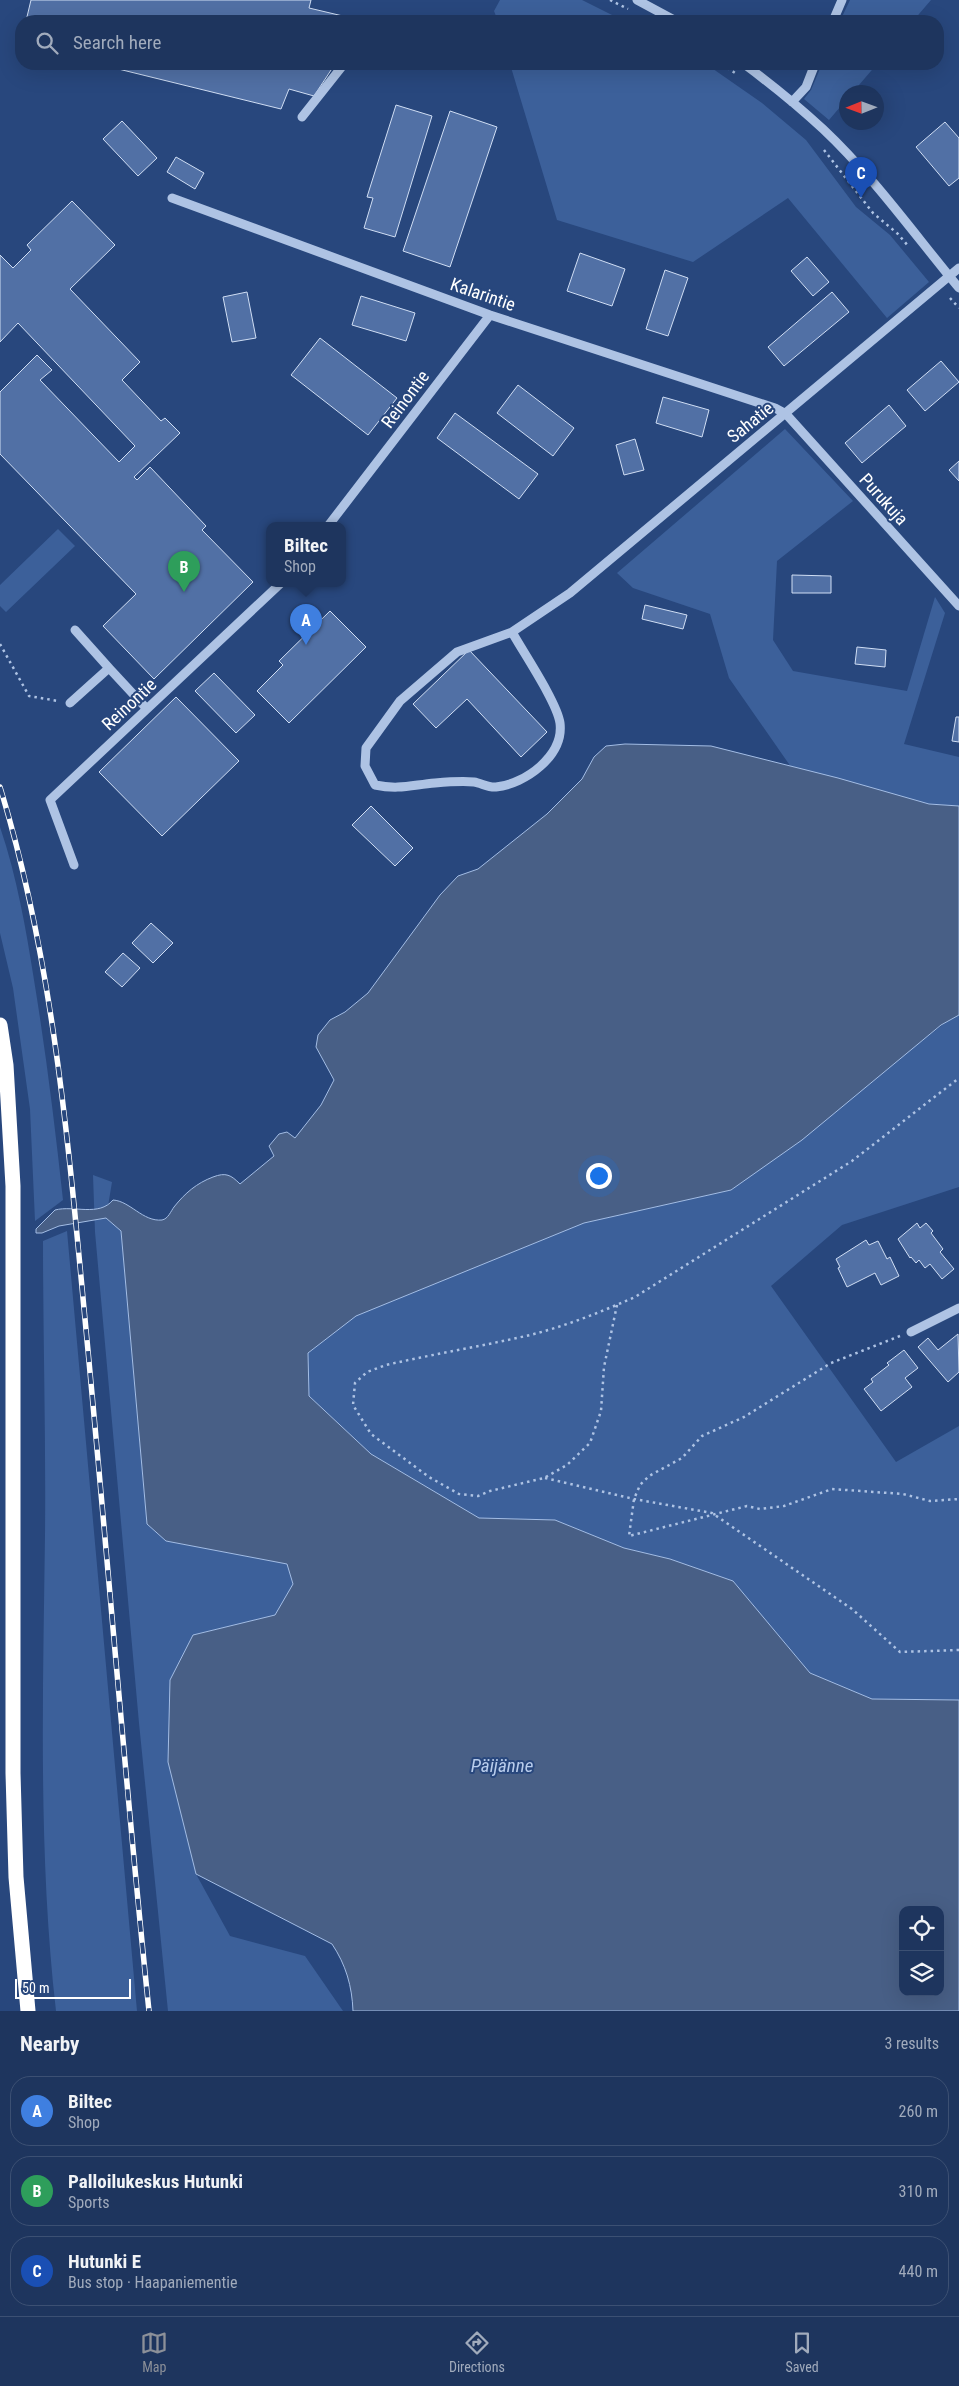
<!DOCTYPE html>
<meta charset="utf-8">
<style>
:root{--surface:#1e355e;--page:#263d64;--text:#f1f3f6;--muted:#a1abbc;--line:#3c5073;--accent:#8c9099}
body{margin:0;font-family:"Roboto Condensed",sans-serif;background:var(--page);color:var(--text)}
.controls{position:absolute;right:15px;bottom:15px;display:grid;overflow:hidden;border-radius:10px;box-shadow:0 5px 20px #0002}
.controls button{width:45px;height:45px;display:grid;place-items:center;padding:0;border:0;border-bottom:1px solid var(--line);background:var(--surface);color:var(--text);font:25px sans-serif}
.compass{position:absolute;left:839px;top:85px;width:45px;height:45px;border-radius:50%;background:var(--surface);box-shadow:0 5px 20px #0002;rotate:269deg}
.scale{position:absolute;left:15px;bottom:12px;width:116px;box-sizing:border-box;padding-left:5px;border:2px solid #fff;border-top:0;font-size:14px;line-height:18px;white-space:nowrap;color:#fff;-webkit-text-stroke:4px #28477d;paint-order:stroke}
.you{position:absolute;left:598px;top:1175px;width:18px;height:18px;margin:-12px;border:4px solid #fff;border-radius:50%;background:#1a73e8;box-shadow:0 0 0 8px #1a73e833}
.badge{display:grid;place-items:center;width:32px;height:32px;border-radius:50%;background:var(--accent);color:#fff;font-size:16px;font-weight:700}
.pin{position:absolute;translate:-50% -41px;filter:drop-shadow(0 1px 2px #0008)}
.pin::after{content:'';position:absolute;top:26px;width:18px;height:15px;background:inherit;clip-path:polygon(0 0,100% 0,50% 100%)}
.popup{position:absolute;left:266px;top:522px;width:80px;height:65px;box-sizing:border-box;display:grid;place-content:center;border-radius:10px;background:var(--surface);filter:drop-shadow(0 1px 4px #0005);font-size:16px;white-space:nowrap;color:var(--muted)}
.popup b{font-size:19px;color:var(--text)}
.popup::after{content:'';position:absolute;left:50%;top:100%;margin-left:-10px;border:10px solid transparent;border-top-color:var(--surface)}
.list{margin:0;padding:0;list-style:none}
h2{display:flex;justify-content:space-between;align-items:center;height:65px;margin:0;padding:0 20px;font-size:21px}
h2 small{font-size:16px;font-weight:400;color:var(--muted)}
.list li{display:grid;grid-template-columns:32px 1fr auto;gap:15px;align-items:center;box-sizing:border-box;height:70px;margin:0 10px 10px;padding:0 10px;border:1px solid var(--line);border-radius:20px}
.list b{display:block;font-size:19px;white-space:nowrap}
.list p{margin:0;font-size:16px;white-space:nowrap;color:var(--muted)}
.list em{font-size:16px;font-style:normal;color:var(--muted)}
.icon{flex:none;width:28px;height:28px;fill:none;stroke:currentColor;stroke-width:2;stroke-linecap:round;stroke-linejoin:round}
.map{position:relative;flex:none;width:959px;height:2011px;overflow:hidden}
.search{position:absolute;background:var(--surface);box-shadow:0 5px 20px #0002;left:15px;right:15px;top:15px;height:55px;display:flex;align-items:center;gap:12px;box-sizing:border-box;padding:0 18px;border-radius:20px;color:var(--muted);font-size:19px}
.sheet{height:305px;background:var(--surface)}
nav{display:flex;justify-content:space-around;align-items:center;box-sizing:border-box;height:70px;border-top:1px solid var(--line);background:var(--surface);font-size:14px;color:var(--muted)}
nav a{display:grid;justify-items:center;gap:2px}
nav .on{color:var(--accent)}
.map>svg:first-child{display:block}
.green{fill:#3c609a}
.water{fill:#485f86;stroke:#a3bde5;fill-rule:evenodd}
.building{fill:#5170a5;stroke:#d0def4}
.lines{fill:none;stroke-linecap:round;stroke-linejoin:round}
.path{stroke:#aec3e4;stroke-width:2.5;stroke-dasharray:2.5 4;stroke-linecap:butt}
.minor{stroke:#aec3e4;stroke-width:9}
.highway{stroke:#fff;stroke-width:15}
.rail-casing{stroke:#fff;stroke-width:5.5}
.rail{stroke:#28477d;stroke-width:4;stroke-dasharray:11;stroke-linecap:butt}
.labels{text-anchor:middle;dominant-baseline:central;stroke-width:4;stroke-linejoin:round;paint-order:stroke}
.street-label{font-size:18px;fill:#fff;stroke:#28477d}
.water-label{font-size:19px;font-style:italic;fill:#b9cdec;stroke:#28477d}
</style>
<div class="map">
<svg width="959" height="2011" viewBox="0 0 959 2011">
<rect width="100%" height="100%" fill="#28477d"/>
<path class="green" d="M 500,0 L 582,0 L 624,21 L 498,21 L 494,11 Z
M 850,0 L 931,0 L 913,21 L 840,21 Z
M 510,64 L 706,64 L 762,103 L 806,140 L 856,207 L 890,235 L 929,282 L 887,318 L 788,198 L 693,262 L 557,220 Z
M 822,64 L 877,64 L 853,92 L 846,92 L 846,100 L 829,120 L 804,99 L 811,90 Z
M 785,429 L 853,501 L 777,561 L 773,640 L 793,671 L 907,691 L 935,597 L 945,613 L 904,744 L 959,757 L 959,806 L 929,804 L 791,767 L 729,678 L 710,614 L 633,588 L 617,573 Z
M 58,529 L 75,546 L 6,612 L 0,606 L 0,585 Z
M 0,827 C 17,877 26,929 34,980 C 46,1053 55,1126 63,1200 L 35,1221 L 30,1109 L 13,988 L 0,933 Z
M 959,1015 L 959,1187 L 842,1225 L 771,1286 L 896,1462 L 959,1426 L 959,1700 L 872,1699 L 810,1673 L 733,1581 L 670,1559 L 624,1548 L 555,1520 L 479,1518 L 371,1454 L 309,1396 L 308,1353 L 355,1316 L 584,1223 L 731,1190 L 946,1022 Z
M 93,1175 L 112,1182 L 106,1218 L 121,1231 L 147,1524 L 166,1541 L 288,1564 L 293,1585 L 276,1615 L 193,1635 L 168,1762 L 196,1874 L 230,1936 L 305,1956 L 343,2011 L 168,2011 L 139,1723 L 95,1232 Z
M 67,1231 L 137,2011 L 56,2011 C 38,1853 43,1694 45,1535 C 46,1437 43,1339 43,1241 Z"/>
<path class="water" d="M 625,744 L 711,746 L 838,778 L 929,804 L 959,806 L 959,1015 L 941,1025 L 802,1140 L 731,1190 L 584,1223 L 356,1316 L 308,1353 L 309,1396 L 371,1454 L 479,1518 L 555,1520 L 624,1548 L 670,1559 L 733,1581 L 810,1673 L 872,1699 L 959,1700 L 959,2011 L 353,2011 C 352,1986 346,1965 332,1944 L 196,1874 L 168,1762 L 170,1680 L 193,1635 L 275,1615 L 293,1584 L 287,1564 L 166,1541 L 147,1524 L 121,1231 L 106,1218 L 59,1226 L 42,1233 L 36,1233 L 36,1229 L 55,1210 C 74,1205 99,1217 113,1200 C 130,1201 143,1222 162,1220 C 168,1219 171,1211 174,1207 C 185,1193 197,1183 213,1177 C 226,1172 231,1175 240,1184 L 274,1156 L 269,1146 L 279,1134 L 287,1132 L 295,1138 L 321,1105 L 334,1080 L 316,1047 L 318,1035 L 330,1020 L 345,1012 L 368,993 L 440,895 L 458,876 L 478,869 L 547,814 L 582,779 L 594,757 L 606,746 ZM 903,1910 L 940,1910 L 940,1992 L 903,1992 Z"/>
<path class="building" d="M 31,0 L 311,0 L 309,8 L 364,21 L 26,21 Z
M 98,64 L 335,64 L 314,96 L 289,89 L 281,109 Z
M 396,105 L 432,116 L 395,237 L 364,228 L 373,198 L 367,197 Z
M 450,111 L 497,127 L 450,267 L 403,251 Z
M 122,121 L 157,158 L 138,176 L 103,139 Z
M 945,122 L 959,138 L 959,178 L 949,186 L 916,147 Z
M 176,157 L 204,173 L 195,189 L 167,172 Z
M 72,201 L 115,245 L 70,289 L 140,362 L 122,380 L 161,421 L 165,418 L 180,433 L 134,477 L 137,480 L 150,467 L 206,526 L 202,530 L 253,582 L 154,679 L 103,626 L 136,594 L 0,454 L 0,392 L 37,355 L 52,370 L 40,380 L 119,462 L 135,446 L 18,323 L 0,342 L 0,255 L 13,268 L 31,250 L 27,245 Z
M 580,253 L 625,269 L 612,306 L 567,291 Z
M 807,257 L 829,282 L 813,296 L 791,271 Z
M 665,270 L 688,278 L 668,336 L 646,329 Z
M 247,292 L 256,338 L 232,342 L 223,297 Z
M 832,292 L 849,312 L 784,366 L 768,347 Z
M 361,296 L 415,313 L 406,341 L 352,325 Z
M 320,338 L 397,398 L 368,435 L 291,375 Z
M 941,361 L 959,382 L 925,411 L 907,390 Z
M 518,385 L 574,428 L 553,456 L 497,413 Z
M 663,397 L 709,410 L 702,437 L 656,423 Z
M 889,405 L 906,426 L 862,463 L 845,443 Z
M 455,413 L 538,474 L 519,499 L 437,438 Z
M 635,439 L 644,470 L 624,475 L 616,445 Z
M 959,461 L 959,481 L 949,470 Z
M 792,575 L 831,576 L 831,593 L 792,593 Z
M 645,605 L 687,615 L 683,629 L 642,619 Z
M 330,611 L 366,647 L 289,723 L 257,691 L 283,665 L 279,661 Z
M 857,647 L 886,650 L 885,667 L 855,664 Z
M 469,650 L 547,732 L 521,757 L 467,699 L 436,728 L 413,704 Z
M 214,673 L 255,715 L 236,733 L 195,691 Z
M 176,697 L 239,761 L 162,836 L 99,772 Z
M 956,717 L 959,717 L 959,742 L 952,741 Z
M 371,806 L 413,848 L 395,866 L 352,825 Z
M 151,923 L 173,943 L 153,963 L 132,943 Z
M 123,953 L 140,968 L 122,987 L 105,972 Z
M 917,1223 L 920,1228 L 926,1223 L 933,1231 L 931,1233 L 943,1249 L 940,1252 L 954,1269 L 942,1279 L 930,1264 L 925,1268 L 919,1260 L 916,1263 L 911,1257 L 910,1258 L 898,1239 Z
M 866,1240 L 869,1245 L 878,1241 L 887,1259 L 890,1257 L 899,1276 L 881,1285 L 875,1273 L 847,1287 L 838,1268 L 840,1267 L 836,1259 Z
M 958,1334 L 959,1372 L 948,1382 L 918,1347 L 928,1338 L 938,1350 Z
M 904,1350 L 918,1368 L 905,1378 L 912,1387 L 881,1411 L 864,1389 L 873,1382 L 871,1379 L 889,1365 L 887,1363 Z"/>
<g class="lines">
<path class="path" d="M 610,0 L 628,9
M 722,64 L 735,73
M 824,150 L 873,213 L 898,234 L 909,247
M 950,298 L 959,308
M 0,644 L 29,696 L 58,701
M 617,1305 L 604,1367 L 601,1411 L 590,1443 L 567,1465 L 544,1478 L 490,1491 L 478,1496 L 459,1494 L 429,1477 L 371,1434 L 353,1405 L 355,1383 L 367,1372 L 386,1365 C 434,1354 483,1346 530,1335 C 566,1326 601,1312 635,1297 L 852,1161 L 959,1078
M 900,1336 L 831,1363 L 744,1417 L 702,1436 L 682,1458 L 649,1476 L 640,1485 L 634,1499 L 629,1536 L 747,1506 L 760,1509 L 784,1506 L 832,1489 L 903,1494 L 930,1501 L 959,1499
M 545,1478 L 634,1499 L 712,1513 L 852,1609 L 900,1652 L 959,1650"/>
<path class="minor" d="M 637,0 L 676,21
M 833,21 L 842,0
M 744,64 C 771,84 798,106 823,129 C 873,176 915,235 959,288
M 792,102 L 806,87 L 815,64
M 302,117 L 344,64
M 172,198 L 490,315 L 775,408 L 786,414 L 959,606
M 328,526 L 490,315
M 75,630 L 109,668
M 512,632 C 523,652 557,702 560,723 C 564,756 525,784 496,787 C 489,788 481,783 474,782 C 462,781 447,782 435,783 C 412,785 399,790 375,785 L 365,766 L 366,748 L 400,701 L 457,652 L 512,632 L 570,593 L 959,268
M 70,703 L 109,668 L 147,709
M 74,865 L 50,800 L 280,584
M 911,1332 L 959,1308"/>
<path class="highway" d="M 0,1025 L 6,1065 L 13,1186 L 13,1773 L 16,1877 L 28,2011"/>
<g class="rail-casing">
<path id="rail" d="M 0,787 C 53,960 68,1140 85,1319 C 107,1549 125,1781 149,2011"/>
</g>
<use href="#rail" class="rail"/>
</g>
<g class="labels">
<g class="street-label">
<text transform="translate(483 294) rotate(19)">Kalarintie</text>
<text transform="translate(405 399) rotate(-53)">Reinontie</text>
<text transform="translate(750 422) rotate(-39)">Sahatie</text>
<text transform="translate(884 499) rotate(48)">Purukuja</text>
<text transform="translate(129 704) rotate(-43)">Reinontie</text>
</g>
<g class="water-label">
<text x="502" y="1765">Päijänne</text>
</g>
</g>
</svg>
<div class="controls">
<button><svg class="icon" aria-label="locate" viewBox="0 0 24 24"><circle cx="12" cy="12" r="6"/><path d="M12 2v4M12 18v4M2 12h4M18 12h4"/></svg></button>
<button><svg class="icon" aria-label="layers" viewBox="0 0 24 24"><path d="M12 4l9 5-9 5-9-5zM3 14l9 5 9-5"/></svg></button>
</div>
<svg class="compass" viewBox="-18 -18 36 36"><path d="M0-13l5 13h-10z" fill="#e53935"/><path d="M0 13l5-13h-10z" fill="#a1abbc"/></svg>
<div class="scale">50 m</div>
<div class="you"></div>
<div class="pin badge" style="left:306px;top:645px;background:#3f7fe0">A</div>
<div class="popup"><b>Biltec</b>Shop</div>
<div class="pin badge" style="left:184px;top:592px;background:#2e9e5b">B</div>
<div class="pin badge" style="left:861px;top:198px;background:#1a4fb4">C</div>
<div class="search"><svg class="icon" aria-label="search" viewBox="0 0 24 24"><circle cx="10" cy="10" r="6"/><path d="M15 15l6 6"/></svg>Search here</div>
</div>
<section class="sheet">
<h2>Nearby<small>3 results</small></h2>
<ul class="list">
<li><span class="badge" style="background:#3f7fe0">A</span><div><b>Biltec</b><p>Shop</p></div><em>260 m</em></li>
<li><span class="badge" style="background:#2e9e5b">B</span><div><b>Palloilukeskus Hutunki</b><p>Sports</p></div><em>310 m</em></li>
<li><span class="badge" style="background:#1a4fb4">C</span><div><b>Hutunki E</b><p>Bus stop · Haapaniementie</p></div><em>440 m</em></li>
</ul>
</section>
<nav>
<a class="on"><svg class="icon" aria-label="map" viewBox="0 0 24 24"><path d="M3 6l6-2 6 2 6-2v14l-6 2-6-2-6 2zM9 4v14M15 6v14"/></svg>Map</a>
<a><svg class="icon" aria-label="directions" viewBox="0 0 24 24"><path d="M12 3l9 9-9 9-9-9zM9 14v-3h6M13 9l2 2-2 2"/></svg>Directions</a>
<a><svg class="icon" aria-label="saved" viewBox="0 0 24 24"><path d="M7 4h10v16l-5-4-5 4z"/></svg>Saved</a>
</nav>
